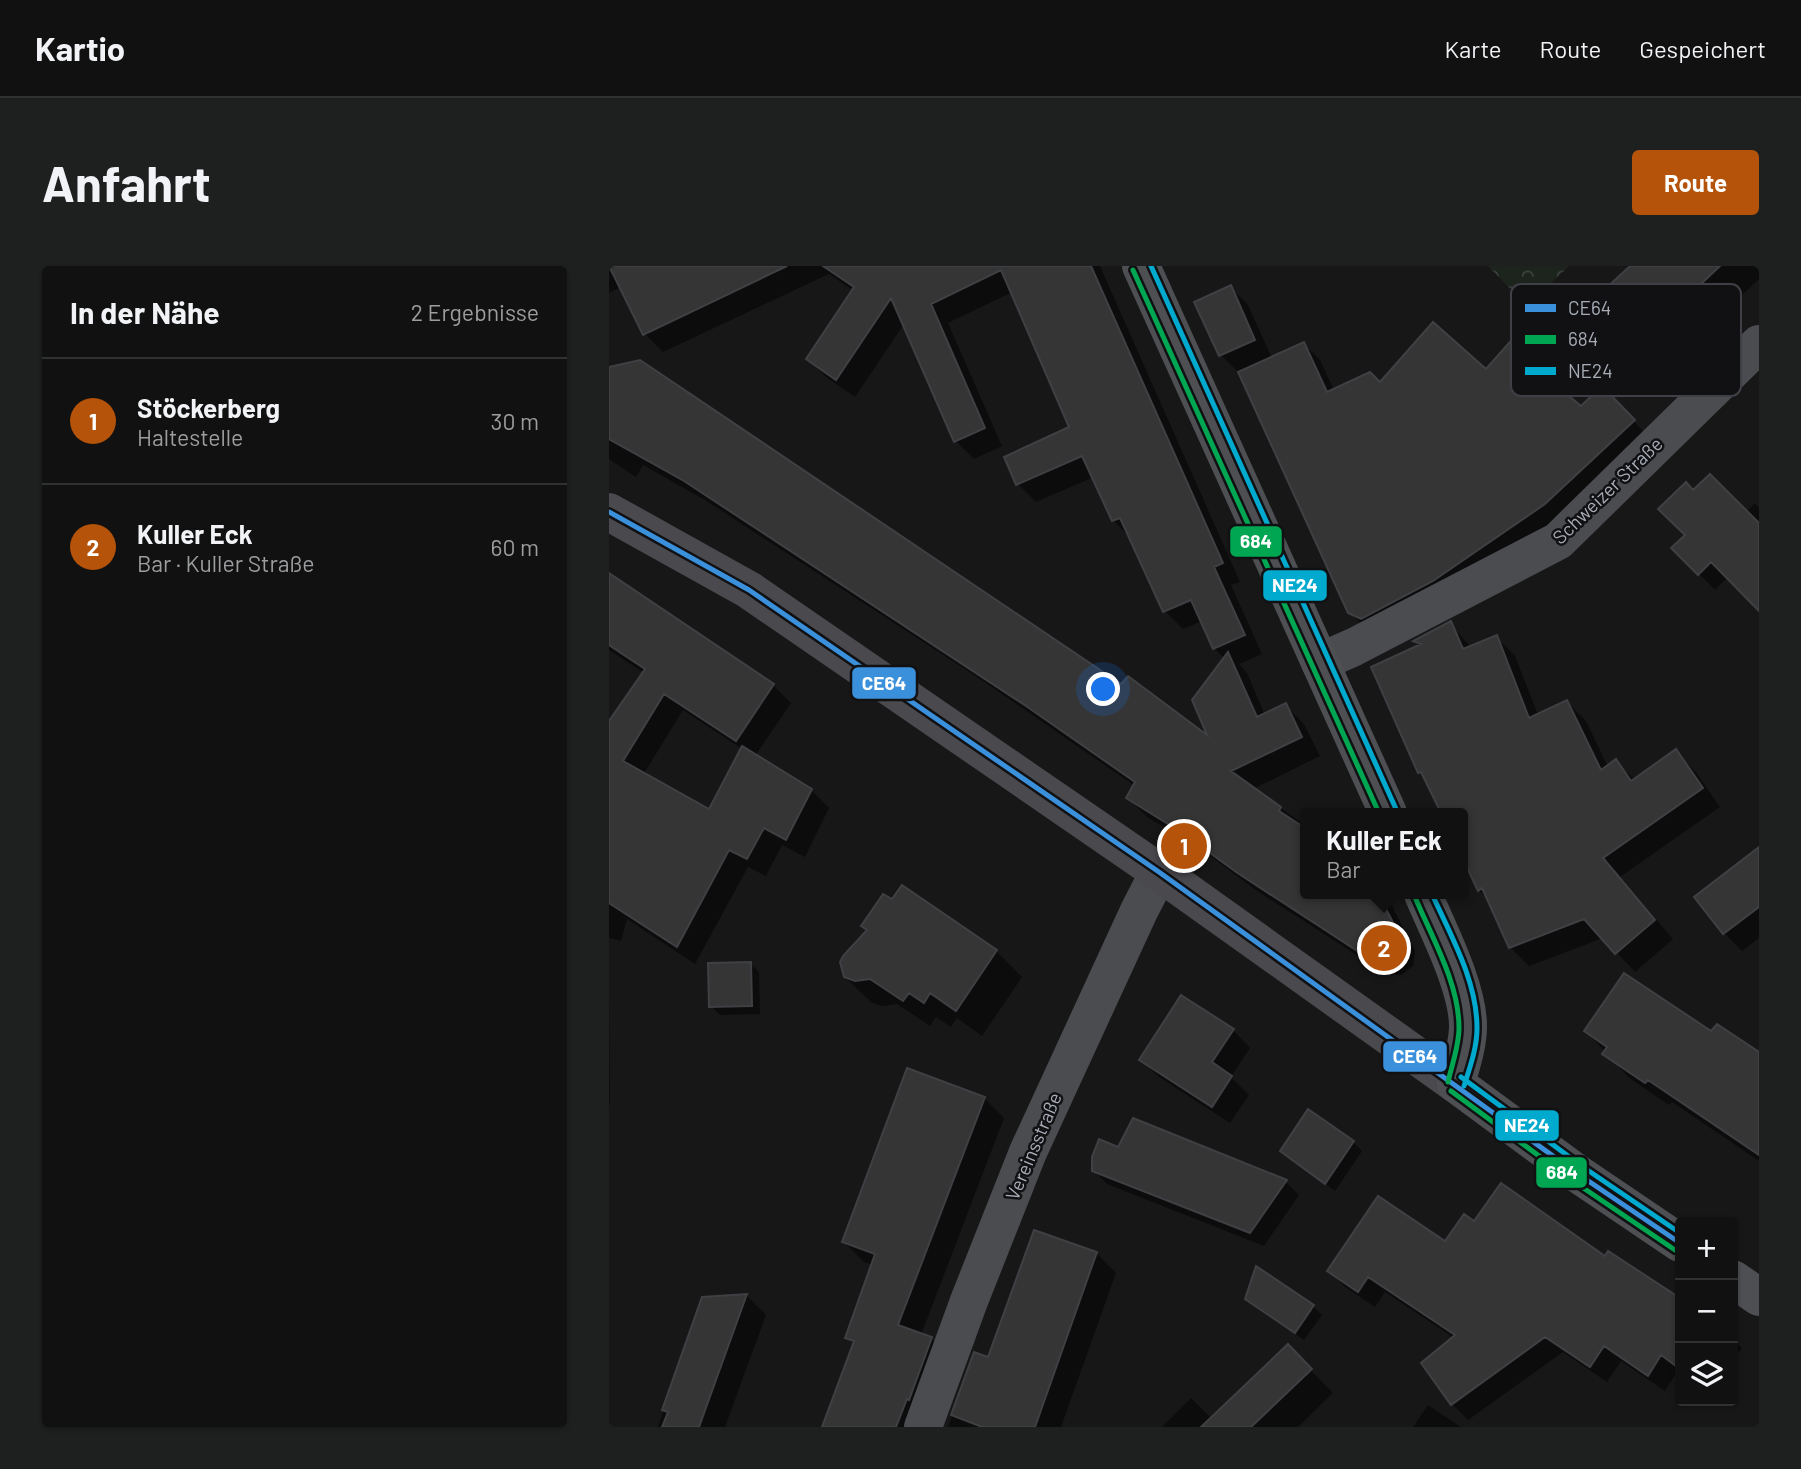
<!DOCTYPE html>
<html lang="de">
<meta charset="utf-8">
<style>
:root{--surface:#111;--page:#1e1f1f;--text:#f1f3f6;--muted:#9c9d9f;--line:#303131;--accent:#b45309}
body{margin:0;font-family:Barlow,sans-serif;background:var(--page);color:var(--text)}
.controls{position:absolute;right:21px;bottom:21px;display:grid;overflow:hidden;border-radius:7px;box-shadow:0 2px 5px #0004}
.controls button{width:63px;height:63px;display:grid;place-items:center;padding:0;border:0;border-bottom:2px solid var(--line);background:var(--surface);color:var(--text);font:35px sans-serif}
.you{position:absolute;left:495px;top:424px;width:24px;height:24px;margin:-18px;border:5px solid #fff;border-radius:50%;background:#1a73e8;box-shadow:0 0 0 10px #1a73e833}
.badge{display:grid;place-items:center;width:46px;height:46px;border-radius:50%;background:var(--accent);color:#fff;font-size:23px;font-weight:700}
.pin{position:absolute;translate:-50% -50%;border:4px solid #fff;box-shadow:0 2px 7px #0006}
.popup{position:absolute;left:691px;top:542px;width:168px;height:91px;box-sizing:border-box;display:grid;place-content:center;border-radius:7px;background:var(--surface);filter:drop-shadow(0 2px 5px #0005);font-size:23px;white-space:nowrap;color:var(--muted)}
.popup b{font-size:26px;color:var(--text)}
.popup::after{content:'';position:absolute;left:50%;top:100%;margin-left:-14px;border:14px solid transparent;border-top-color:var(--surface)}
.list{margin:0;padding:0;list-style:none}
h2{display:flex;justify-content:space-between;align-items:center;height:91px;margin:0;padding:0 28px;font-size:30px}
h2 small{font-size:23px;font-weight:400;color:var(--muted)}
.list li{display:grid;grid-template-columns:46px 1fr auto;gap:21px;align-items:center;box-sizing:border-box;height:126px;padding:0 28px;border-top:2px solid var(--line)}
.list b{display:block;font-size:26px;white-space:nowrap}
.list p{margin:0;font-size:23px;white-space:nowrap;color:var(--muted)}
.list em{font-size:23px;font-style:normal;color:var(--muted)}
.icon{flex:none;width:38px;height:38px;fill:none;stroke:currentColor;stroke-width:2;stroke-linecap:round;stroke-linejoin:round}
.map{position:relative;flex:none;width:1150px;height:1161px;overflow:hidden;border-radius:7px}
header{display:flex;align-items:center;gap:42px;box-sizing:border-box;height:98px;padding:0 35px;background:var(--surface);border-bottom:2px solid var(--line)}
header strong{font-size:33px}
nav{display:flex;gap:38px;margin-inline-start:auto;font-size:24px}
.intro{display:flex;align-items:center;justify-content:space-between;box-sizing:border-box;height:168px;padding:0 42px}
h1{margin:0;font-size:49px}
.button{padding:18px 32px;border-radius:7px;background:var(--accent);color:#fff;font-size:24px;font-weight:700}
main{display:flex;gap:42px;padding:0 42px}
aside{flex:1;background:var(--surface);border-radius:7px;box-shadow:0 2px 5px #0004}
.map>svg:first-child{display:block}
.park{fill:url(#park-crowns)}
.shadow{fill:#0007;fill-rule:evenodd}
.building{fill:#353536;stroke:#3f4043;stroke-width:2}
.lines{fill:none;stroke-linecap:round;stroke-linejoin:round}
.street{stroke:#4b4c50;stroke-width:38}
.secondary{stroke:#4a4a4e;stroke-width:38}
.primary{stroke:#4d4f52;stroke-width:38}
.bus-1-casing{stroke:#111113;stroke-width:10}
.bus-2-casing{stroke:#111113;stroke-width:10}
.bus-3-casing{stroke:#111113;stroke-width:10}
.bus-1{stroke:#3a90db;stroke-width:5}
.bus-2{stroke:#00a651;stroke-width:5}
.bus-3{stroke:#00a9ce;stroke-width:5}
.labels{text-anchor:middle;dominant-baseline:central;stroke-width:5;stroke-linejoin:round;paint-order:stroke}
.street-label{font-size:19px;fill:#a8adb8;stroke:#111113}
.key{fill:#111113;stroke:#3e4045;stroke-width:2}
.key-label{font-size:19px;fill:#a8adb8}
.line-badge{stroke:#111113;stroke-width:2.5}
.badge-label{font-size:19px;text-anchor:middle;font-weight:bold;fill:#fff}
</style>
<header>
<strong>Kartio</strong>
<nav><a>Karte</a><a>Route</a><a>Gespeichert</a></nav>
</header>
<div class="intro"><h1>Anfahrt</h1><a class="button">Route</a></div>
<main>
<aside>
<h2>In der Nähe<small>2 Ergebnisse</small></h2>
<ul class="list">
<li><span class="badge">1</span><div><b>Stöckerberg</b><p>Haltestelle</p></div><em>30 m</em></li>
<li><span class="badge">2</span><div><b>Kuller Eck</b><p>Bar · Kuller Straße</p></div><em>60 m</em></li>
</ul>
</aside>
<div class="map">
<svg width="1150" height="1161" viewBox="0 0 1150 1161">
<defs>
<pattern id="park-crowns" width="20" height="18" patternUnits="userSpaceOnUse" patternTransform="scale(1.75)"><rect width="20" height="18" fill="#1d241e"/><path d="M2 6a3 3 0 1 1 6 0M12 15a3 3 0 1 1 6 0" fill="none" stroke="#3b413d"/></pattern>
</defs>
<rect width="100%" height="100%" fill="#171717"/>
<path class="park" d="M 879,0 L 960,0 L 918,40 Z"/>
<path class="shadow" d="M 0,0 L 491,0 L 631,316 L 622,319 L 653,388 L 630,398 L 638,407 L 656,449 L 676,439 L 695,458 L 711,490 L 644,523 L 696,559 L 696,628 L 777,628 L 806,685 L 804,700 L 792,709 L 777,708 L 648,625 L 596,586 L 538,551 L 519,532 L 526,520 L 374,415 L 96,234 L 34,199 L 27,211 L 0,193 L 0,103 L 602,474 L 616,393 L 605,382 L 593,355 L 574,363 L 556,345 L 522,273 L 504,254 L 485,211 L 427,236 L 409,218 L 462,162 L 403,26 L 339,57 L 393,180 L 365,193 L 347,175 L 295,58 L 246,131 L 217,111 L 199,93 L 245,25 L 220,8 L 54,86 L 36,68 L 12,21 L 0,27 Z
M 1017,0 L 1150,0 L 1150,13 L 1097,63 L 1099,65 L 1088,75 L 1091,78 L 1054,113 L 983,38 L 1020,3 Z
M 621,21 L 639,39 L 663,92 L 695,78 L 711,94 L 725,124 L 877,106 L 925,51 L 943,25 L 985,66 L 939,115 L 972,142 L 993,123 L 1041,172 L 953,254 L 758,363 L 740,346 L 630,107 L 612,89 L 587,37 Z
M 1085,226 L 1137,246 L 1146,237 L 1150,242 L 1150,342 L 1119,311 L 1106,324 L 1065,282 L 1078,269 Z
M 0,309 L 164,419 L 182,437 L 146,490 L 202,524 L 220,542 L 196,591 L 173,579 L 157,610 L 139,601 L 86,698 L 18,653 L 12,675 L 0,672 L 0,460 L 35,407 L 0,384 ZM 74,444 L 133,483 L 100,545 L 34,509 Z
M 841,358 L 863,382 L 887,371 L 906,390 L 929,449 L 958,436 L 977,455 L 999,501 L 1007,496 L 1026,514 L 1067,486 L 1086,505 L 1111,541 L 1011,611 L 1064,673 L 1026,706 L 994,672 L 920,700 L 901,681 L 880,634 L 870,624 L 854,589 L 854,547 L 834,547 L 818,513 L 811,506 L 812,380 L 807,375 Z
M 1150,587 L 1150,672 L 1133,685 L 1115,667 Z
M 387,685 L 413,711 L 373,770 L 348,752 L 342,761 L 327,751 L 321,760 L 288,738 L 273,740 L 263,737 L 236,711 Z
M 141,698 L 150,706 L 151,748 L 111,749 L 102,740 Z
M 0,730 L 1,839 L 0,839 Z
M 624,764 L 641,782 L 622,811 L 640,829 L 621,857 L 550,811 L 532,794 Z
M 977,765 L 1103,768 L 1150,788 L 1150,895 L 1063,836 L 1060,839 L 1019,811 Z
M 375,832 L 395,852 L 312,1069 L 323,1073 L 342,1093 L 318,1161 L 215,1161 L 245,1078 L 238,1071 L 264,999 L 255,996 L 235,976 Z
M 744,876 L 753,885 L 726,925 L 674,885 Z
M 510,883 L 676,915 L 690,929 L 655,980 L 498,918 L 484,904 Z
M 866,958 L 997,992 L 1000,988 L 1071,1036 L 1071,1106 L 1069,1104 L 1056,1125 L 1012,1095 L 998,1116 L 954,1086 L 859,1154 L 843,1138 L 845,1072 L 776,1026 L 766,1041 L 736,1021 L 720,1005 L 836,978 Z
M 487,987 L 507,1007 L 452,1161 L 339,1161 L 366,1088 L 380,1093 Z
M 137,1029 L 157,1049 L 116,1161 L 49,1161 L 94,1032 Z
M 638,1032 L 704,1040 L 713,1049 L 695,1074 L 647,1041 Z
M 1124,1073 L 1133,1082 L 1124,1095 Z
M 679,1081 L 724,1127 L 689,1161 L 553,1161 L 582,1132 L 603,1153 Z
M 819,1139 L 852,1161 L 804,1161 Z"/>
<path class="building" d="M 0,0 L 178,0 L 34,69 Z
M 214,0 L 482,0 L 614,297 L 605,301 L 636,369 L 604,383 L 582,334 L 554,346 L 511,252 L 503,255 L 473,190 L 407,219 L 395,191 L 460,161 L 392,4 L 322,38 L 376,162 L 345,176 L 282,32 L 227,114 L 197,93 L 245,21 Z
M 1021,0 L 1111,0 L 1073,36 L 1074,38 L 1063,48 L 1066,51 L 1027,88 L 980,38 Z
M 622,19 L 646,74 L 610,90 L 585,36 Z
M 943,23 L 970,48 L 923,99 L 972,140 L 993,120 L 1026,154 L 936,238 L 824,315 L 752,353 L 739,347 L 629,106 L 695,76 L 718,126 L 761,106 L 771,116 L 824,56 L 877,103 L 923,51 L 918,46 Z
M 31,94 L 512,418 L 519,410 L 598,469 L 583,434 L 619,386 L 648,451 L 677,437 L 693,471 L 622,505 L 672,541 L 670,545 L 696,562 L 696,628 L 769,628 L 788,664 L 786,681 L 772,691 L 756,690 L 627,606 L 575,568 L 517,532 L 526,516 L 417,440 L 75,215 L 0,173 L 0,101 Z
M 1101,208 L 1150,257 L 1150,345 L 1102,296 L 1089,309 L 1062,282 L 1076,269 L 1049,243 L 1077,216 L 1084,224 Z
M 0,307 L 165,418 L 127,475 L 55,428 L 14,495 L 100,543 L 133,480 L 203,523 L 177,574 L 155,562 L 138,593 L 120,584 L 68,681 L 0,637 L 0,455 L 36,403 L 0,379 Z
M 842,355 L 854,383 L 888,369 L 920,452 L 958,434 L 992,504 L 1007,493 L 1022,515 L 1067,483 L 1094,522 L 994,592 L 1046,654 L 1006,688 L 975,653 L 900,682 L 873,622 L 869,625 L 854,593 L 854,547 L 832,547 L 812,506 L 809,507 L 762,401 L 812,378 L 804,375 Z
M 1150,581 L 1150,641 L 1114,668 L 1085,631 Z
M 293,619 L 388,684 L 347,745 L 321,727 L 315,737 L 300,727 L 294,735 L 261,713 L 246,715 L 235,711 L 231,696 L 234,690 L 258,664 L 252,660 L 274,628 L 283,633 Z
M 142,696 L 143,740 L 100,741 L 99,697 Z
M 1015,707 L 1102,765 L 1108,758 L 1150,786 L 1150,889 L 1039,814 L 1036,817 L 993,788 L 998,781 L 975,765 Z
M 572,729 L 625,763 L 603,796 L 623,810 L 603,841 L 530,794 Z
M 298,802 L 376,831 L 289,1059 L 323,1071 L 300,1134 L 298,1133 L 287,1161 L 213,1161 L 245,1075 L 236,1072 L 266,988 L 233,976 Z
M 699,843 L 745,875 L 716,918 L 671,885 Z
M 524,852 L 678,914 L 641,967 L 483,905 L 483,891 L 490,873 L 509,881 Z
M 892,917 L 996,990 L 999,985 L 1071,1032 L 1071,1103 L 1052,1089 L 1039,1110 L 995,1080 L 981,1101 L 936,1071 L 842,1139 L 812,1097 L 846,1069 L 759,1011 L 749,1026 L 718,1005 L 769,930 L 836,975 L 855,948 L 865,955 Z
M 425,964 L 488,986 L 426,1161 L 373,1161 L 342,1149 L 365,1086 L 379,1091 Z
M 647,1000 L 705,1039 L 686,1067 L 636,1033 Z
M 138,1028 L 90,1161 L 53,1161 L 59,1146 L 53,1144 L 93,1031 Z
M 679,1078 L 703,1103 L 642,1161 L 592,1161 Z"/>
<g class="lines">
<path class="street" d="M 711,396 L 745,381 L 949,275 L 1150,78
M 314,1161 L 360,1035 L 419,886 L 530,645 L 550,606"/>
<path class="secondary" d="M 0,246 L 140,324 L 550,606 L 847,818"/>
<path class="primary" d="M 532,0 L 779,547
M 814,628 C 829,664 859,721 859,760 C 859,780 852,799 847,818 L 969,908 L 1071,977
M 1124,1013 L 1150,1031"/>
<g class="bus-1-casing">
<path id="bus-1" d="M 0,246 L 140,324 L 550,606 L 969,908 L 1071,977"/>
</g>
<g class="bus-2-casing">
<path id="bus-2" d="M 524,4 L 770,547
M 806,631 C 823,672 850,717 850,762 C 850,780 843,798 839,816
M 842,825 L 964,915 L 1066,984"/>
</g>
<g class="bus-3-casing">
<path id="bus-3" d="M 542,0 L 787,543
M 823,628 C 842,670 868,715 868,762 C 868,782 861,801 855,820
M 852,811 L 974,901 L 1071,967"/>
</g>
<use href="#bus-1" class="bus-1"/>
<use href="#bus-2" class="bus-2"/>
<use href="#bus-3" class="bus-3"/>
</g>
<g class="labels">
<g class="street-label">
<text transform="translate(998 224) rotate(-44)">Schweizer Straße</text>
<text transform="translate(424 880) rotate(-67)">Vereinsstraße</text>
</g>
</g>
<rect x="902" y="18" width="230" height="112" rx="10" class="key"/>
<rect x="916" y="38" width="31" height="8" fill="#3a90db"/>
<rect x="916" y="69" width="31" height="9" fill="#00a651"/>
<rect x="916" y="101" width="31" height="8" fill="#00a9ce"/>
<g class="key-label">
<text x="959" y="49">CE64</text>
<text x="959" y="80">684</text>
<text x="959" y="112">NE24</text>
</g>
<g class="line-badge">
<rect x="620" y="259" width="54" height="33" rx="7" fill="#00a651"/>
<rect x="653" y="303" width="66" height="33" rx="7" fill="#00a9ce"/>
<rect x="242" y="400" width="66" height="34" rx="7" fill="#3a90db"/>
<rect x="773" y="774" width="66" height="33" rx="7" fill="#3a90db"/>
<rect x="885" y="843" width="66" height="33" rx="7" fill="#00a9ce"/>
<rect x="926" y="890" width="53" height="33" rx="7" fill="#00a651"/>
</g>
<g class="badge-label">
<text x="647" y="282">684</text>
<text x="686" y="326">NE24</text>
<text x="275" y="424">CE64</text>
<text x="806" y="797">CE64</text>
<text x="918" y="866">NE24</text>
<text x="953" y="913">684</text>
</g>
</svg>
<div class="controls">
<button>+</button>
<button>−</button>
<button><svg class="icon" aria-label="layers" viewBox="0 0 24 24"><path d="M12 4l9 5-9 5-9-5zM3 14l9 5 9-5"/></svg></button>
</div>
<div class="you"></div>
<div class="pin badge" style="left:575px;top:580px">1</div>
<div class="pin badge" style="left:775px;top:682px">2</div>
<div class="popup"><b>Kuller Eck</b>Bar</div>
</div>
</main>
